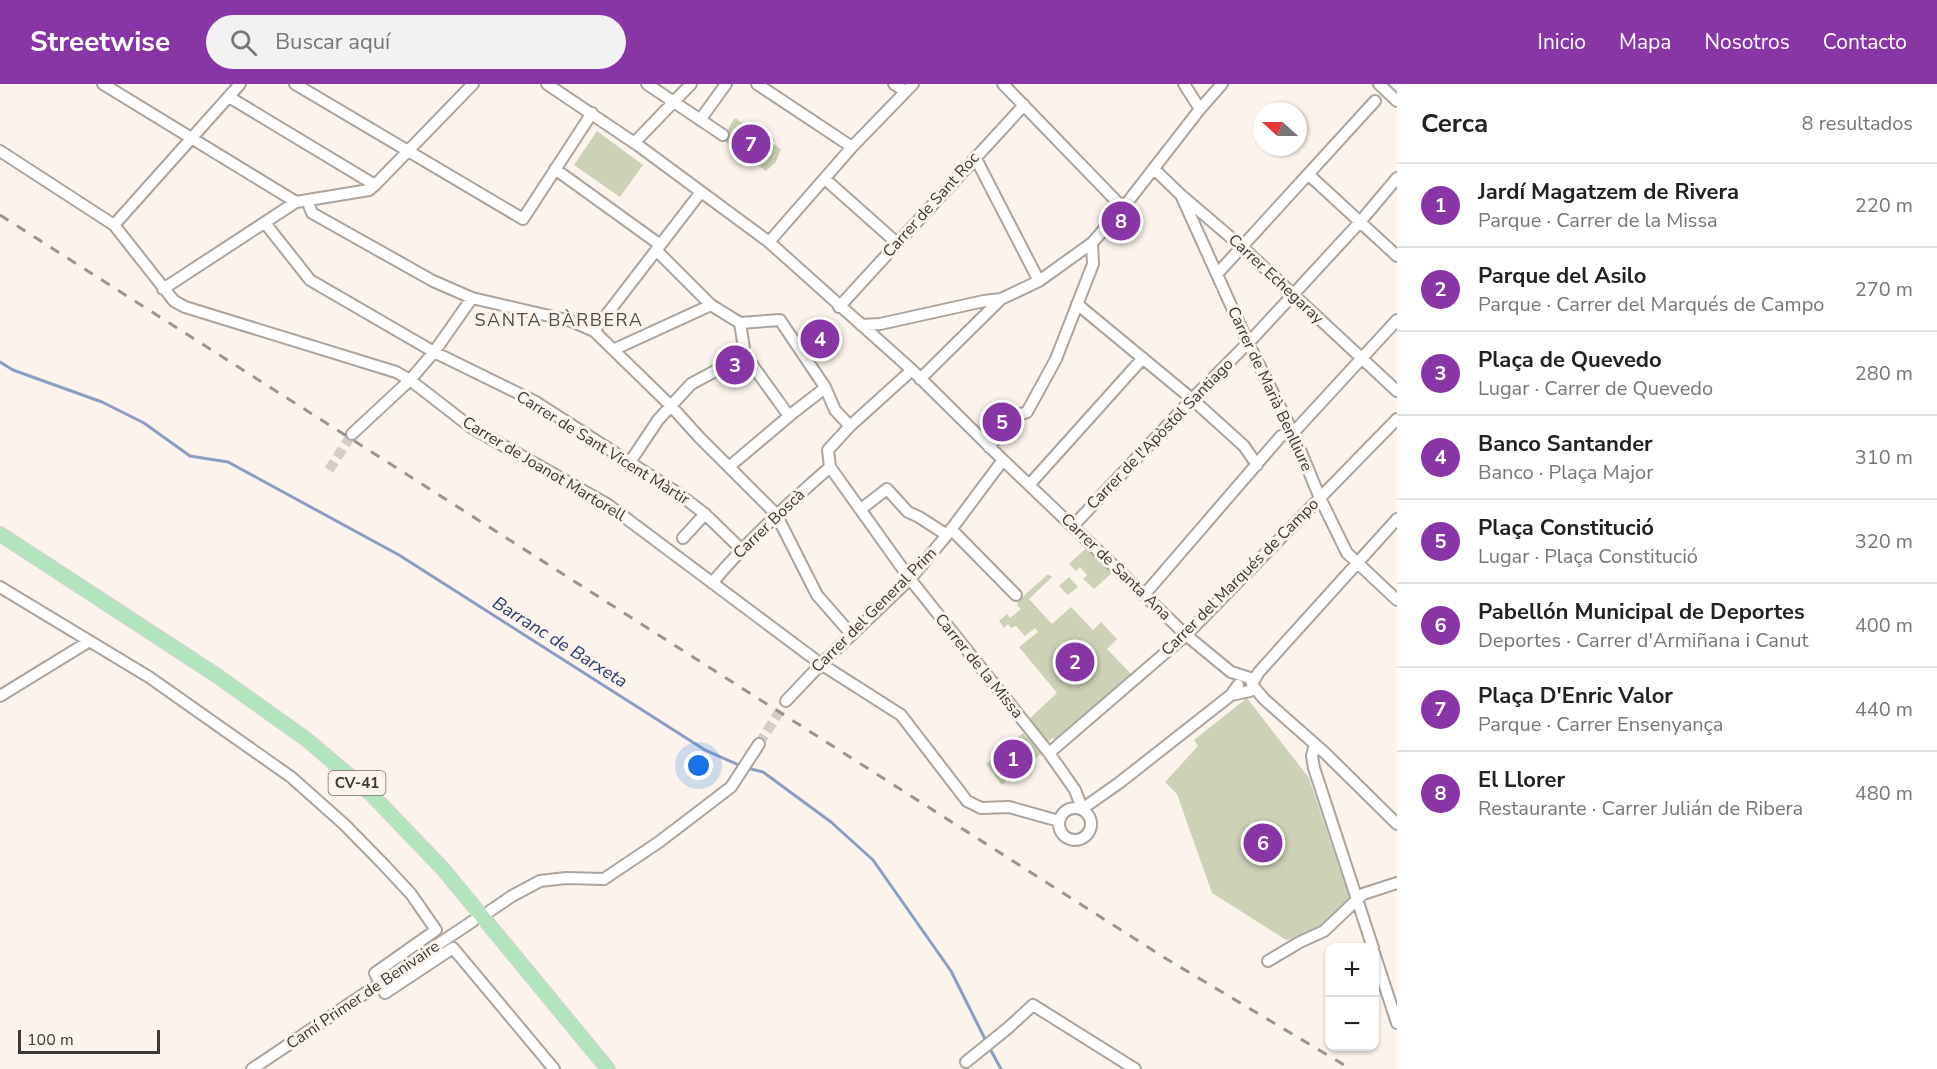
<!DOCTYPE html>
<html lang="es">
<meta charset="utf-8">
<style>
:root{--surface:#fff;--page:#f2f2f2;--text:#222;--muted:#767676;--line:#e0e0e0;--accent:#8836a6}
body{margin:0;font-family:"Nunito Sans",sans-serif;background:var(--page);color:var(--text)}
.controls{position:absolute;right:18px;bottom:18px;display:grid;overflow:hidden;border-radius:12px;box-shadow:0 2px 4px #0004}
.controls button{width:54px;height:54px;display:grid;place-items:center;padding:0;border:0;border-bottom:2px solid var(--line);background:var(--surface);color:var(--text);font:30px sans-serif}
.compass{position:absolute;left:1253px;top:18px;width:54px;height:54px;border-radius:50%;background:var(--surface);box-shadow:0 2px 4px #0004;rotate:291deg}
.scale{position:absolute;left:18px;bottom:15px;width:142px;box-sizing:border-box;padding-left:6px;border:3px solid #3b3836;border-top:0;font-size:16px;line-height:21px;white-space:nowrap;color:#3b3836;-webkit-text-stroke:4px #fcf4ec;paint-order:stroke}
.you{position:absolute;left:699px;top:682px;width:21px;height:21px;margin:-15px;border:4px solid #fff;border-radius:50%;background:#1a73e8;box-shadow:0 0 0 9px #1a73e833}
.badge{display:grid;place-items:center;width:39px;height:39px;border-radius:50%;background:var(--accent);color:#fff;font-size:20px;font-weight:700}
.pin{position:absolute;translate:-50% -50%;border:3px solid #fff;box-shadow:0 2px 6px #0006}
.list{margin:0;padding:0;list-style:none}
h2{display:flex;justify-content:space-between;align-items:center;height:78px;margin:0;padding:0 24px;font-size:26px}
h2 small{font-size:20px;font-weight:400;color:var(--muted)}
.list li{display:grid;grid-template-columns:39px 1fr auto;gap:18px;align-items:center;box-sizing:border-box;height:84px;padding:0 24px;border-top:2px solid var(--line)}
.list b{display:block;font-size:22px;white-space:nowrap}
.list p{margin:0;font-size:20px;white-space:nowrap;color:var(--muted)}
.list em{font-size:20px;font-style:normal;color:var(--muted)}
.icon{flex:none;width:33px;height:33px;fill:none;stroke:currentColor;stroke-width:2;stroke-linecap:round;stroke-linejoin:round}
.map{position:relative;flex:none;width:1397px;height:985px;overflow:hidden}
header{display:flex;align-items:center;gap:36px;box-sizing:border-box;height:84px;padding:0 30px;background:var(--accent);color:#fff}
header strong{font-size:28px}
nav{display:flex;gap:33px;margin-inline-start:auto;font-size:21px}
.search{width:420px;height:54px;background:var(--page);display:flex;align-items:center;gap:15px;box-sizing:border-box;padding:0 21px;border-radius:33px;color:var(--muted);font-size:22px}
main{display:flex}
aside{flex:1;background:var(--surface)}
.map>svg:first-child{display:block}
.green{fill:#cdd2b7}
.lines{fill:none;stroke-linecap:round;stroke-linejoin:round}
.stream{stroke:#8a9ec4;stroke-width:3}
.minor-tunnel{stroke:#d5cec8;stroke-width:10;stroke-dasharray:10 5;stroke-linecap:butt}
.minor-casing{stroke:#aca49d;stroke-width:14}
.major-casing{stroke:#d4d3d3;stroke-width:16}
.minor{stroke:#fff;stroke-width:10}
.major{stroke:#b2e5bd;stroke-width:14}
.rail{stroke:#9a9590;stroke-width:3;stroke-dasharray:10 10;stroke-linecap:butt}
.labels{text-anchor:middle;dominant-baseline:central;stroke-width:6;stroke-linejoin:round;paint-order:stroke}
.shield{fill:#fcf4ec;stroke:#75706d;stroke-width:1.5}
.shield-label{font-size:15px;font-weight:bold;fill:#3b3836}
.street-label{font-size:16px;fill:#3b3836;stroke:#fcf4ec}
.neighbourhood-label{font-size:18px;letter-spacing:1.5px;fill:#524b45;stroke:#fcf4ec}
.water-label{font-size:18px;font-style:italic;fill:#263d6f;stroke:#fcf4ec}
</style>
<header>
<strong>Streetwise</strong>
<div class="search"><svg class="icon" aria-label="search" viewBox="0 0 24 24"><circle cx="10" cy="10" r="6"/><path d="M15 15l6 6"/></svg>Buscar aquí</div>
<nav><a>Inicio</a><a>Mapa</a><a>Nosotros</a><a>Contacto</a></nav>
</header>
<main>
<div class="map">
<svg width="1397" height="985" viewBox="0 0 1397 985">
<rect width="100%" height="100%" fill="#fcf4ec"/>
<path class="green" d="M 735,34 L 781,65 L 776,78 L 766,87 L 721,55 Z
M 597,47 L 643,81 L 620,113 L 574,81 Z
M 1086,464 L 1112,489 L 1094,505 L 1083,495 L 1087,491 L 1080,483 L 1076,487 L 1069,480 Z
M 1048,490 L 1052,493 L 1029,515 L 1052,540 L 1071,523 L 1093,546 L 1101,538 L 1117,555 L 1107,565 L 1132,591 L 1057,658 L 1053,654 L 1048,658 L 1029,635 L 1057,609 L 1019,563 L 1038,548 L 1035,544 L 1025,552 L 1016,542 L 1011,544 L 1008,540 L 1004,544 L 999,537 L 1007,530 L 1010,534 L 1021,525 L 1017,521 L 1018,517 Z
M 1069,493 L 1078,503 L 1068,511 L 1059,502 Z
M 1247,614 L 1309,694 L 1351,818 L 1323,844 L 1297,854 L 1286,856 L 1212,809 L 1177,710 L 1165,698 L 1198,662 L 1194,656 Z
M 1023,649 L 1041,670 L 1002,701 L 986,680 Z"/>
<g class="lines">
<path class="stream" d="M 0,278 L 13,286 L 102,318 L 144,339 L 190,372 L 228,378 L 399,471 L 705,666 L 741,682
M 747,684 L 763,688 L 831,738 L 873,776 L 951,887 L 986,957
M 989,963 L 1001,985"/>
<path class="minor-tunnel" d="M 329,386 L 352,350
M 759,660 L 786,617"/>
<g class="minor-casing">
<path id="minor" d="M 103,0 L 296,118
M 295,0 L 523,135 L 592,29
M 547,0 L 639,62 L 769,158 L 912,286 L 1003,376 L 1186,551 L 1231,588 L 1250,594 L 1253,602 L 1250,607 L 1231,611
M 647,0 L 723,51
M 757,0 L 852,63
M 894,0 L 905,7
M 1003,0 L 1123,124
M 1184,0 L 1200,25
M 1379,0 L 1397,17
M 229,13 L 375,101
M 700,36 L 726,0
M 634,59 L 691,0
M 0,67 L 114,141 L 174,217 L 185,223 L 396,288 L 410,296 L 472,344 L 607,420 L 821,580 L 901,631 L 967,717 L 981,724 L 1009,723 L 1059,737
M 975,73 L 1039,197
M 555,85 L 659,160
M 1154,85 L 1181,111 L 1242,163 L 1397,307
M 1309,91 L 1397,172
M 825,95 L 897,159
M 1181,111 L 1248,259 L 1293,349 L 1320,414 L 1347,469 L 1397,516
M 307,116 L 312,129 L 433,197 L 472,214 L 571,237 L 594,247 L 671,322 L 699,353 L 776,430 L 817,511 L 852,551
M 265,139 L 310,196 L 434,268 L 534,317 L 679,410 L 705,430 L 741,465
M 114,141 L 240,0
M 769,158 L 852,63 L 913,0
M 656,166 L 711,221 L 740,239 L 745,271 L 789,332
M 1217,190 L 1375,17
M 163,205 L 296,118 L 369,106 L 375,101 L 473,0
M 1077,220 L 1192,315 L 1244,362 L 1257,381
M 839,223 L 1024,21
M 740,239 L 780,236 L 825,303 L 835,326 L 850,342
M 861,241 L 880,240 L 984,217 L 1001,215 L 1039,197 L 1092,159 L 1123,124 L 1200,25 L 1222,0
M 594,247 L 701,108
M 615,265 L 711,221
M 920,295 L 1001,215
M 352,350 L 410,296 L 434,268 L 472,214
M 989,363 L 1015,332 L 1027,328 L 1056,275 L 1093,180 L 1092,159
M 630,378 L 658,336 L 691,300 L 745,271
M 730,382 L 794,328 L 825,304
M 830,383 L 910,495 L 1049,669 L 1075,706 L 1080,719 L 1080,724
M 830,383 L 828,366 L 850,342 L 912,286
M 1029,401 L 1143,274
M 861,425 L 887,405 L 908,428 L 919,433 L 947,451
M 1073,442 L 1192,315 L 1253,254 L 1360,138 L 1397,94
M 951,445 L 1016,511
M 683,454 L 705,430
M 712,499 C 748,456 788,420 830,383
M 0,503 L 149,593 L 291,693 L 345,741 L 385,782 L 411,810 L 436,846 L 375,889 L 385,909 L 453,864 L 554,985
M 1144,511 L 1281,352 L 1293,349 L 1397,236
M 1253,598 L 1259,588 L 1397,435
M 1253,602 L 1264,615 L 1325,669 L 1397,740
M 0,612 L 88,558
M 786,617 L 821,580 L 910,495 L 947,451 L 1003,376
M 1315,660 L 1312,672 L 1314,684 L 1373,864
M 1049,669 L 1186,551 L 1397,335
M1059 740a16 16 0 1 1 32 0a16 16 0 1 1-32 0Z
M 1082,725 L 1119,699 L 1231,611 L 1238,601
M 490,827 L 512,812 L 540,797 L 566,794 L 604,795 L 659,758 L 731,703 L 759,660
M 1374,869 L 1397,939
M 1268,877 L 1300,858 L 1324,847 L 1363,810 L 1397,799
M 966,978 L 1008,944 L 1033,921 L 1135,985
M 252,985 L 473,837"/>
</g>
<g class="major-casing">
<path id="major" d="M 0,450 L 216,591 L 306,655 L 372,711 L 443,785 L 608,985"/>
</g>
<use href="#minor" class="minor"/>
<use href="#major" class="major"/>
<path class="rail" d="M 0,131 L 1165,874 L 1351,985"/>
</g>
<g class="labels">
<rect class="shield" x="328.5" y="687" width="57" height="24" rx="4.5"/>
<g class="shield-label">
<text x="357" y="699">CV-41</text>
</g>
<g class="street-label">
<text transform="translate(931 121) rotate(-48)">Carrer de Sant Roc</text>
<text transform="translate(1276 195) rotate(43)">Carrer Echegaray</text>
<text transform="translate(1270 305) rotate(65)">Carrer de Marià Benlliure</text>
<text transform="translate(1160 350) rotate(-46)">Carrer de l'Apòstol Santiago</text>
<text transform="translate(603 364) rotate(32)">Carrer de Sant Vicent Màrtir</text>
<text transform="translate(544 385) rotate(31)">Carrer de Joanot Martorell</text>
<text transform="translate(769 440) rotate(-44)">Carrer Boscà</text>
<text transform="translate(1116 483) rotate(44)">Carrer de Santa Ana</text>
<text transform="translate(1240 493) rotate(-45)">Carrer del Marqués de Campo</text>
<text transform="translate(874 526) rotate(-45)">Carrer del General Prim</text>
<text transform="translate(979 582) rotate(51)">Carrer de la Missa</text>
<text transform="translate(363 911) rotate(-34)">Camí Primer de Benivaire</text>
</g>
<g class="neighbourhood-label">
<text x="559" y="236">SANTA BÀRBERA</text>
</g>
<g class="water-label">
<text transform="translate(560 558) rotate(32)">Barranc de Barxeta</text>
</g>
</g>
</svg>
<div class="controls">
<button>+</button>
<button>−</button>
</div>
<svg class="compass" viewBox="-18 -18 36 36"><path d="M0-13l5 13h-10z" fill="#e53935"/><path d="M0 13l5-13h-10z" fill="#767676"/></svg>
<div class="scale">100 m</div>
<div class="you"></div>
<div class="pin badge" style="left:1013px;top:675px">1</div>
<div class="pin badge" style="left:1075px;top:578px">2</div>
<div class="pin badge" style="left:735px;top:281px">3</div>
<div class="pin badge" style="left:820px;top:255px">4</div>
<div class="pin badge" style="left:1002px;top:338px">5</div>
<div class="pin badge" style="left:1263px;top:759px">6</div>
<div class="pin badge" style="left:751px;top:60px">7</div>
<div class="pin badge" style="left:1121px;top:137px">8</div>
</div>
<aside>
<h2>Cerca<small>8 resultados</small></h2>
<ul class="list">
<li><span class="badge">1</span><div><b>Jardí Magatzem de Rivera</b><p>Parque · Carrer de la Missa</p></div><em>220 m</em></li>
<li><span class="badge">2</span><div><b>Parque del Asilo</b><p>Parque · Carrer del Marqués de Campo</p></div><em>270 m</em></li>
<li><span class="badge">3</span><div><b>Plaça de Quevedo</b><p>Lugar · Carrer de Quevedo</p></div><em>280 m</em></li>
<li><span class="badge">4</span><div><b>Banco Santander</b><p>Banco · Plaça Major</p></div><em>310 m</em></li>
<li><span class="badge">5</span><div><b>Plaça Constitució</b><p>Lugar · Plaça Constitució</p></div><em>320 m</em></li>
<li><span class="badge">6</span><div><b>Pabellón Municipal de Deportes</b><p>Deportes · Carrer d'Armiñana i Canut</p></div><em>400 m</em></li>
<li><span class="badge">7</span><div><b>Plaça D'Enric Valor</b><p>Parque · Carrer Ensenyança</p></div><em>440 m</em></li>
<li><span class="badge">8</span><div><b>El Llorer</b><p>Restaurante · Carrer Julián de Ribera</p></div><em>480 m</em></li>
</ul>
</aside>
</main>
